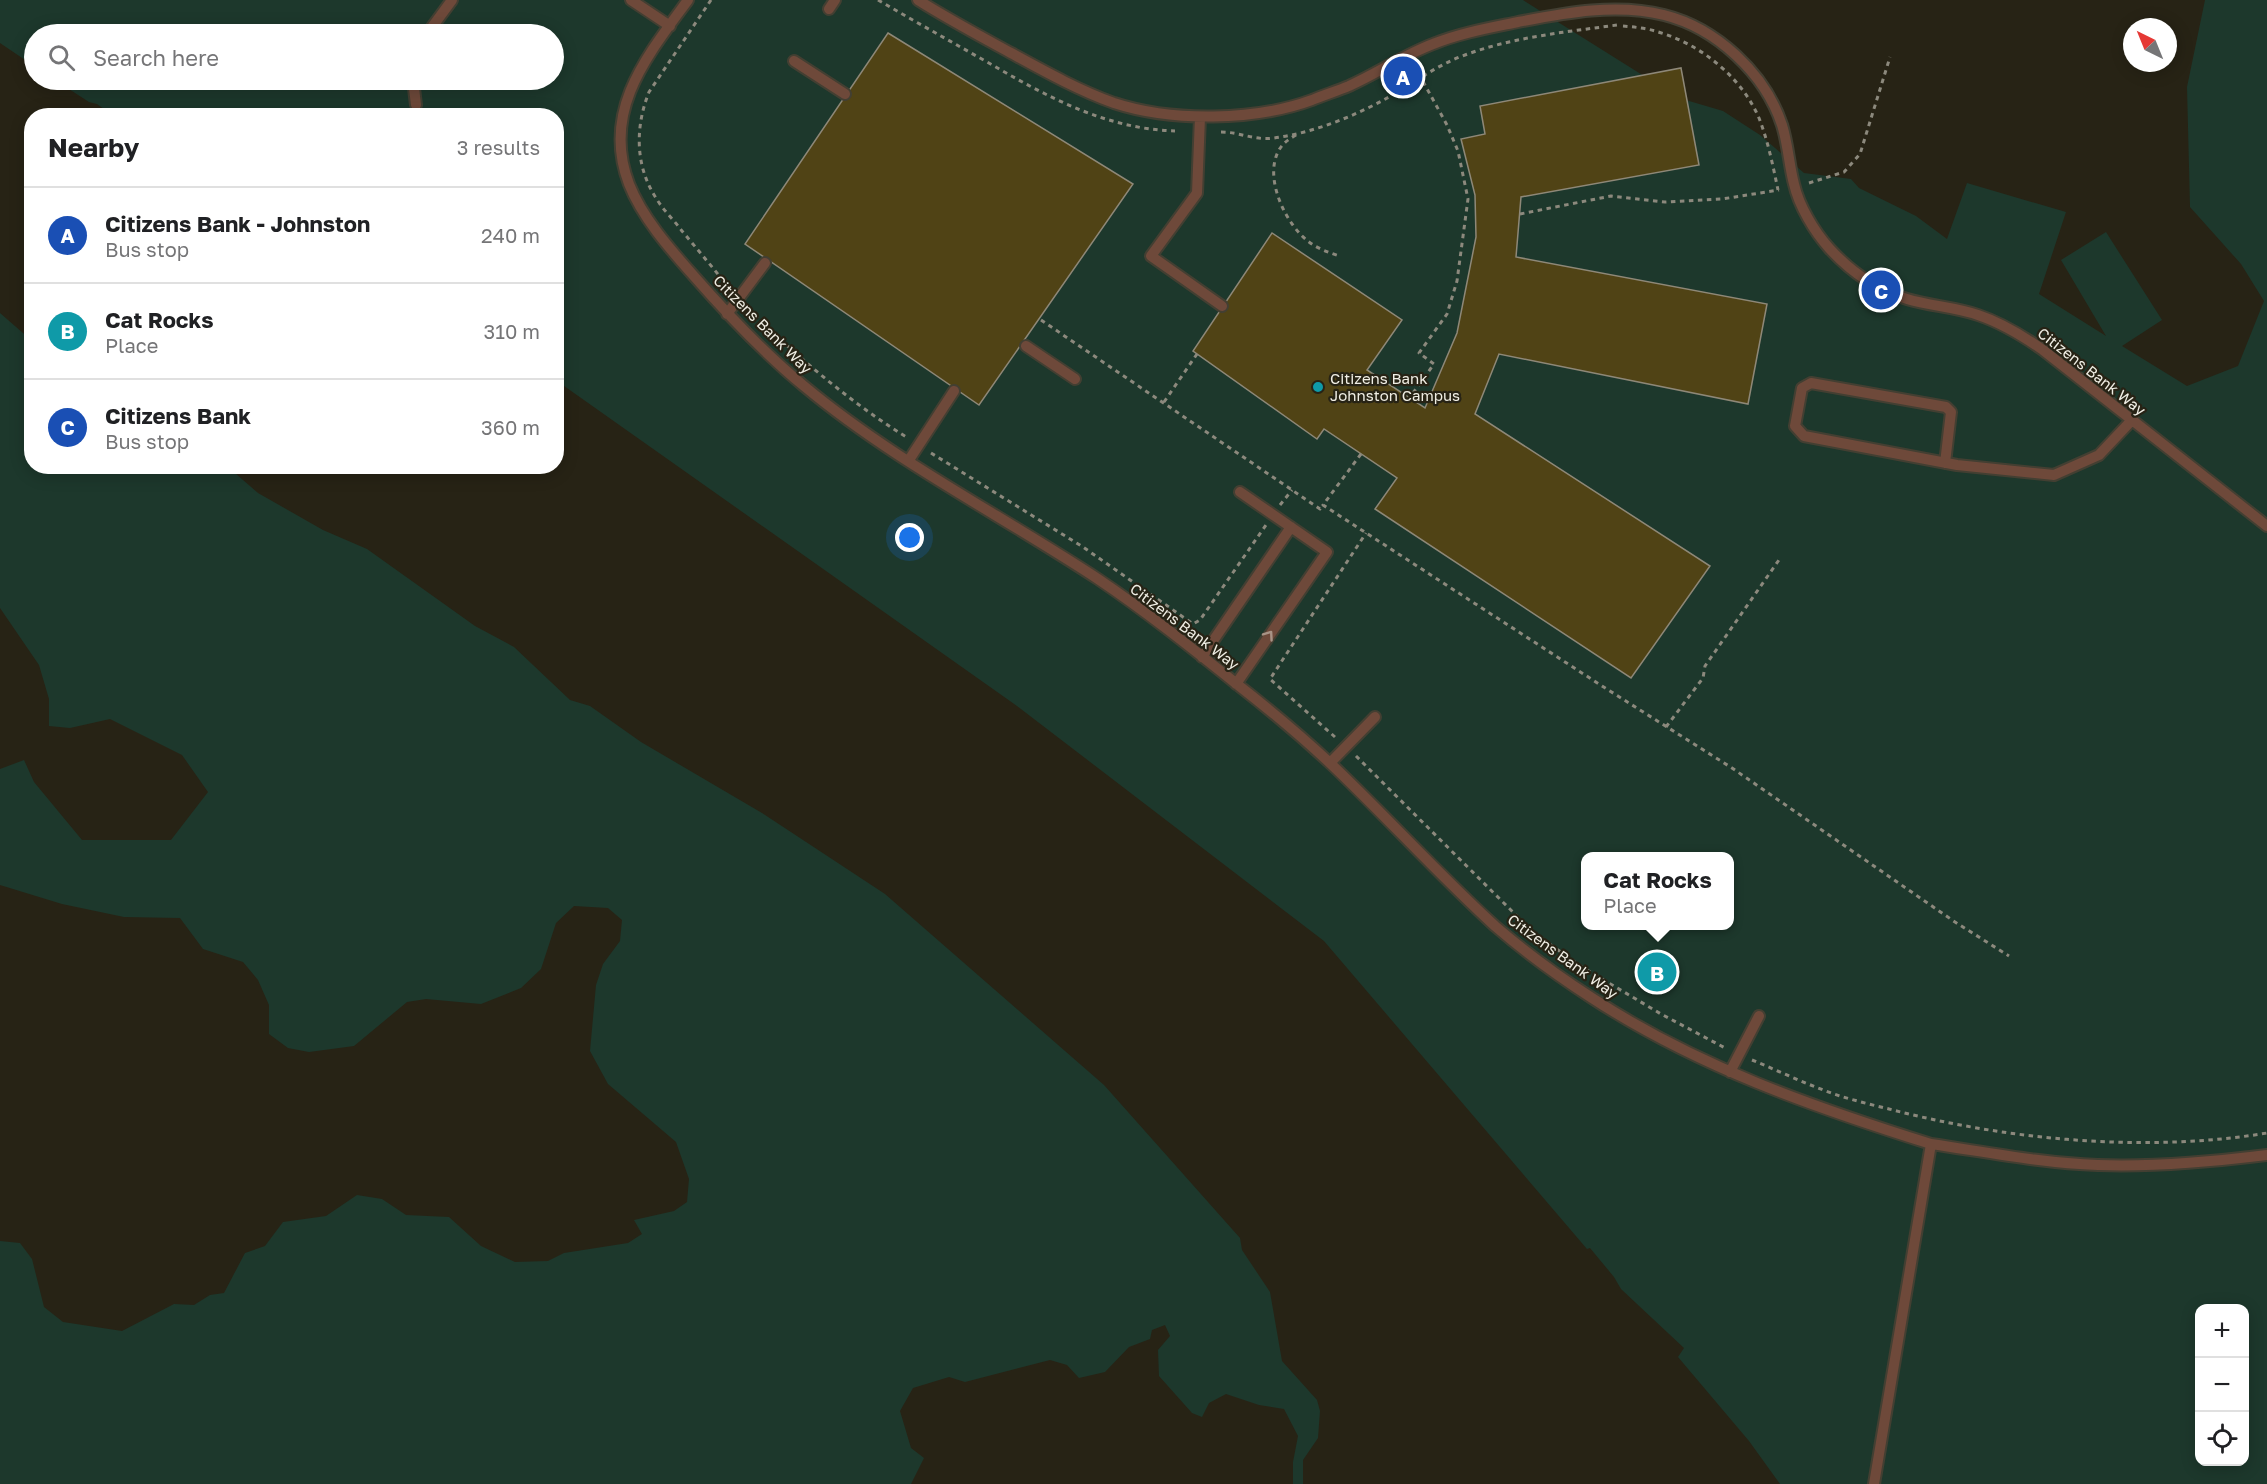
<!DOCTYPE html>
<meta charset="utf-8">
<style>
:root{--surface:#fff;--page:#f6f6f6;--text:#202124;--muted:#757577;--line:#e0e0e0;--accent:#805c33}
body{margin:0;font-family:"Golos Text",sans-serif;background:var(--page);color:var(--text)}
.controls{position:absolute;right:18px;bottom:18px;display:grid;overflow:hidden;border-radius:12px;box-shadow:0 3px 15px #0003}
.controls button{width:54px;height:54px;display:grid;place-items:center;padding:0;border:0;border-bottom:2px solid var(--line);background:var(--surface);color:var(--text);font:30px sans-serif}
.compass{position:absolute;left:2123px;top:18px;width:54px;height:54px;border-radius:50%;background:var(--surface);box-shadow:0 3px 15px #0003;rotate:317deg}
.you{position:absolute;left:910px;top:538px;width:21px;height:21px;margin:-15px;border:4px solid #fff;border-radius:50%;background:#1a73e8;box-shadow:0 0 0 9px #1a73e833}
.badge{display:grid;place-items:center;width:39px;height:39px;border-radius:50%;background:var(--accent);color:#fff;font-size:20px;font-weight:700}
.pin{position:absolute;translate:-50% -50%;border:3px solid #fff;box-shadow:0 2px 6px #0006}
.popup{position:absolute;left:1581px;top:852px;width:153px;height:78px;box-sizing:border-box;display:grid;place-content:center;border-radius:12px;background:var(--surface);filter:drop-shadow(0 2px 4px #0005);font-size:20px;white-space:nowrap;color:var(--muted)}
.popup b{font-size:22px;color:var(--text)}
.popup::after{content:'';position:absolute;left:50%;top:100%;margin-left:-12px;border:12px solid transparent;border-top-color:var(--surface)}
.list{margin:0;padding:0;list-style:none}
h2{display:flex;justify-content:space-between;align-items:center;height:78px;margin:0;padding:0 24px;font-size:26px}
h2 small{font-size:20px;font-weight:400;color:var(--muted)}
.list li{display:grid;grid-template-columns:39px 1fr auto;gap:18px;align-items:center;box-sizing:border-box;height:96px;padding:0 24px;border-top:2px solid var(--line)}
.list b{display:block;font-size:22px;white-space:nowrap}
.list p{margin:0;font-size:20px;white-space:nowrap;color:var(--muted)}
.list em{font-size:20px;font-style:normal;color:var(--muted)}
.icon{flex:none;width:33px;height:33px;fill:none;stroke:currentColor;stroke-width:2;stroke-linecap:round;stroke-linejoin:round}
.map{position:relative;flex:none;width:2267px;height:1484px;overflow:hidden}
.search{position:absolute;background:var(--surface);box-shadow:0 3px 15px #0003;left:24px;top:24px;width:540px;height:66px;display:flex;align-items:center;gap:15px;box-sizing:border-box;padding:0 21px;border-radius:33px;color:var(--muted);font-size:22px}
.panel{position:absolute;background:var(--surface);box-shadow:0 3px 15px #0003;left:24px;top:108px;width:540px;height:366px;border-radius:24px}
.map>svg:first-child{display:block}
.green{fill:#1d382c;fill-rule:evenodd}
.building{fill:#504315;stroke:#8e8878;stroke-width:1.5}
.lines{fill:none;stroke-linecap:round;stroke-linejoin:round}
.service-casing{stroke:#433f32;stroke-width:14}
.path{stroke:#8c897d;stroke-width:3;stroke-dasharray:4.5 4.5;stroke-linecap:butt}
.service{stroke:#6e493a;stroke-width:10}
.oneway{stroke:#a89386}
.culture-dot{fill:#0f9aa8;stroke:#272315;stroke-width:2}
.labels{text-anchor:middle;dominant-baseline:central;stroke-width:4.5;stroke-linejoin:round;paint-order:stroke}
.street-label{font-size:15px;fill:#f0eee4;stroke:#272315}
.poi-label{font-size:15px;fill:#f0eee4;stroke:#272315;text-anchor:start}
</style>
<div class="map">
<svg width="2267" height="1484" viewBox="0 0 2267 1484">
<rect width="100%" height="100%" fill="#272315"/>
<path class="green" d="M 0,0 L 1523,0 L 1679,98 L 1723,111 L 1760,135 L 1804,173 L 1851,179 L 1859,188 L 1916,216 L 1947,239 L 1967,183 L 2066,212 L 2039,294 L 2106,336 L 2061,260 L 2106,232 L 2162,320 L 2122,346 L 2187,386 L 2238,366 L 2264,301 L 2241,264 L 2190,207 L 2187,87 L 2205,0 L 2267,0 L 2267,1484 L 1780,1484 L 1749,1441 L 1678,1357 L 1684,1348 L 1621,1289 L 1614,1277 L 1590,1248 L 1587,1249 L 1324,941 L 1017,706 L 557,381 L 556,116 L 112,115 L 97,104 L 89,102 L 55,80 L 554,80 L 554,34 L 34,34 L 34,66 L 0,43 ZM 1585,856 L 1729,856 L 1729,926 L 1585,926 ZM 2200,1308 L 2244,1308 L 2244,1462 L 2200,1462 Z
M 0,313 L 31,340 L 32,466 L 228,467 L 258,493 L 323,530 L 367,549 L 475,626 L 514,647 L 570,700 L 590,706 L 641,742 L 762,813 L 885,894 L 1104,1085 L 1240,1238 L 1242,1250 L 1270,1292 L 1282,1361 L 1317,1400 L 1320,1411 L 1318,1438 L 1303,1460 L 1303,1484 L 1293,1484 L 1293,1462 L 1298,1436 L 1284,1409 L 1259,1405 L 1226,1394 L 1209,1403 L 1202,1417 L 1192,1413 L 1159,1376 L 1158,1350 L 1170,1336 L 1165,1325 L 1152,1330 L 1150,1339 L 1129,1347 L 1105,1372 L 1079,1378 L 1067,1365 L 1050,1360 L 965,1382 L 949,1377 L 913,1388 L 900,1411 L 911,1448 L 924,1458 L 911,1484 L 0,1484 L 0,1241 L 20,1243 L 32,1259 L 44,1307 L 63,1322 L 122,1331 L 174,1304 L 194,1305 L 210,1295 L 224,1293 L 245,1253 L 265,1246 L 283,1222 L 326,1216 L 357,1195 L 382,1199 L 406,1215 L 449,1217 L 481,1246 L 515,1262 L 548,1261 L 564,1253 L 628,1243 L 642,1234 L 634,1220 L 674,1211 L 687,1202 L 689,1179 L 676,1142 L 608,1084 L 590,1051 L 596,985 L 603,964 L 620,941 L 622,920 L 608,908 L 574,906 L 556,923 L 541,969 L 521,988 L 481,1004 L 426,999 L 407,1002 L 354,1046 L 309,1052 L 288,1048 L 269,1034 L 269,1005 L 258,980 L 243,962 L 203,949 L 180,918 L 124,917 L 62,904 L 0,885 L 0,769 L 24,760 L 34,782 L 82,840 L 171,840 L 208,792 L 182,755 L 110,719 L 70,728 L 49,726 L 49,699 L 39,665 L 0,608 Z"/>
<path class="building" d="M 888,33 L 1133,184 L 979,405 L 745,244 Z
M 1681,68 L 1699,165 L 1521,197 L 1516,257 L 1767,304 L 1748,404 L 1499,354 L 1475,414 L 1710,566 L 1631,678 L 1375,509 L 1397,478 L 1324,429 L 1317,439 L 1193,351 L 1272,233 L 1402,320 L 1367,370 L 1425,408 L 1457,333 L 1476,237 L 1475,195 L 1461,139 L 1485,134 L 1480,106 Z"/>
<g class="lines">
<g class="service-casing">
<path id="service" d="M 631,0 L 670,26
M 688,0 C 647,56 601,111 629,184 C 642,217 669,248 693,275 C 727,314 763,352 804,386 C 894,461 1001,515 1098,579 C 1147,612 1193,649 1238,685 C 1270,710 1301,736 1330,763 C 1386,816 1438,874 1495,926 C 1525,952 1558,976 1592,998 C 1696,1066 1813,1107 1931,1144
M 918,0 C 948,19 980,36 1011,53 C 1044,71 1078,90 1114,103 C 1172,122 1255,121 1312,100 C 1324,95 1337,91 1349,86 C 1378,73 1404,55 1433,44 C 1460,33 1489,28 1518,22 C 1565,13 1616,3 1664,15 C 1716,28 1765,73 1782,125 C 1788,144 1789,165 1794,184 C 1799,206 1814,231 1829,248 C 1850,271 1877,290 1907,299 C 1930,306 1955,307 1978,315 C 2002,323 2023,336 2043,350 L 2267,526
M 829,9 L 835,0
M 427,34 L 452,0
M 794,61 L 845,94
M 413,80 L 416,105
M 1200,117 L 1197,193 L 1151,256 L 1222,306
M 727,314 L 765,263
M 1026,346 L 1075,379
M 909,460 L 954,391
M 1945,463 L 1951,412 L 1946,407 L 1811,383 L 1802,388 L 1795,426 L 1804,436 L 1957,465 L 2054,475 L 2099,455 L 2132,420
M 1202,657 L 1291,527
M 1236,684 L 1327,552 L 1240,492
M 1330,763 L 1375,717
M 1730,1072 L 1759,1016
M 1874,1484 L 1931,1144 C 1986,1152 2042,1163 2098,1165 C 2155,1167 2211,1162 2267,1155"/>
</g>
<path class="path" d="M 711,0 L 649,92 C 635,127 635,166 656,198 C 663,210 674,220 682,231 C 698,250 714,269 729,288
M 878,0 C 914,21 950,41 987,62 C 1046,96 1105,129 1175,131
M 1623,26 C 1634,27 1645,28 1655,31 C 1699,43 1741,76 1759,118 C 1768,141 1773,166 1778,190
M 1221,132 C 1240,132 1255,141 1274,138 C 1313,133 1355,116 1389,97 C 1415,82 1437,65 1465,55 C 1513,37 1566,32 1617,25
M 1296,135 C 1289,139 1283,143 1279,150 C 1263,178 1286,225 1309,242 C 1318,249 1328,252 1339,256
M 1809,183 L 1844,172 L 1860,154 L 1890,57
M 1520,214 L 1611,196 L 1665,202 L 1722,199 L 1779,190
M 748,309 C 797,356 849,402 908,438
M 1041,320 L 1320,509 L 1323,505
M 1413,393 L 1434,364 L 1419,353 L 1447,314 L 1457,281 L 1468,199 L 1458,151 L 1447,125 L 1415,67
M 1164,402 L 1197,354
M 931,453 L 1083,547 L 1193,624 L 1200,620 L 1266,525
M 1361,454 L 1323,505 L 1602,686 L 1732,768 L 1955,922 L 2009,956
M 1280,505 L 1292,490
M 1666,727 L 1703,678 L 1705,666 L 1781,557
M 1335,737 L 1270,679 L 1366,533
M 1356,756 L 1534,933 L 1582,967 L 1661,1014 L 1727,1049
M 1752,1060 C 1781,1072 1810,1086 1840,1096 C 1856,1101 1873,1105 1889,1109 C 2007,1140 2146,1153 2267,1133"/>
<use href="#service" class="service"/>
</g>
<defs><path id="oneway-chevron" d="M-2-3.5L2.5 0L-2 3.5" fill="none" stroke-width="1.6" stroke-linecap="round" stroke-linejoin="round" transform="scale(1.5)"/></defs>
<use class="oneway" href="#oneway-chevron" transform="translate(1269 635) rotate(-55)"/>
<circle class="culture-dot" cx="1318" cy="387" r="6"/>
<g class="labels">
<g class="street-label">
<text transform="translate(763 324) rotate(45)">Citizens Bank Way</text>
<text transform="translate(2092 371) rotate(38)">Citizens Bank Way</text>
<text transform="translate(1185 626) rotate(37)">Citizens Bank Way</text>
<text transform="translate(1563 956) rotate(36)">Citizens Bank Way</text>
</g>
<g class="poi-label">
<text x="1330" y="378">Citizens Bank<tspan x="1330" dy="17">Johnston Campus</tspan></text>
</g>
</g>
</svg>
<div class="controls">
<button>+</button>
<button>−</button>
<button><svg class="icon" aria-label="locate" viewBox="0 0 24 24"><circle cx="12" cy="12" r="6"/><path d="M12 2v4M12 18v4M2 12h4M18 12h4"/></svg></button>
</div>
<svg class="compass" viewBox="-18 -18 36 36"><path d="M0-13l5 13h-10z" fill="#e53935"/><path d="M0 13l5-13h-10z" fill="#757577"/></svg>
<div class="you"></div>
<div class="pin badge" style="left:1403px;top:76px;background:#1a4fb4">A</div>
<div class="pin badge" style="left:1657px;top:972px;background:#0f9aa8">B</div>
<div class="popup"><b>Cat Rocks</b>Place</div>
<div class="pin badge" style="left:1881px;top:290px;background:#1a4fb4">C</div>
<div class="search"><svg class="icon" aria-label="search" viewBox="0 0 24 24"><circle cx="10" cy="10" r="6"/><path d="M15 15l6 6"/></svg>Search here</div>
<section class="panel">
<h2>Nearby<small>3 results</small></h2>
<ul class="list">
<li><span class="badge" style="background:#1a4fb4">A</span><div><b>Citizens Bank - Johnston</b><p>Bus stop</p></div><em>240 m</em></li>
<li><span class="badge" style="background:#0f9aa8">B</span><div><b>Cat Rocks</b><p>Place</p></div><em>310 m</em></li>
<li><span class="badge" style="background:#1a4fb4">C</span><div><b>Citizens Bank</b><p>Bus stop</p></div><em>360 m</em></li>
</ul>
</section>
</div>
